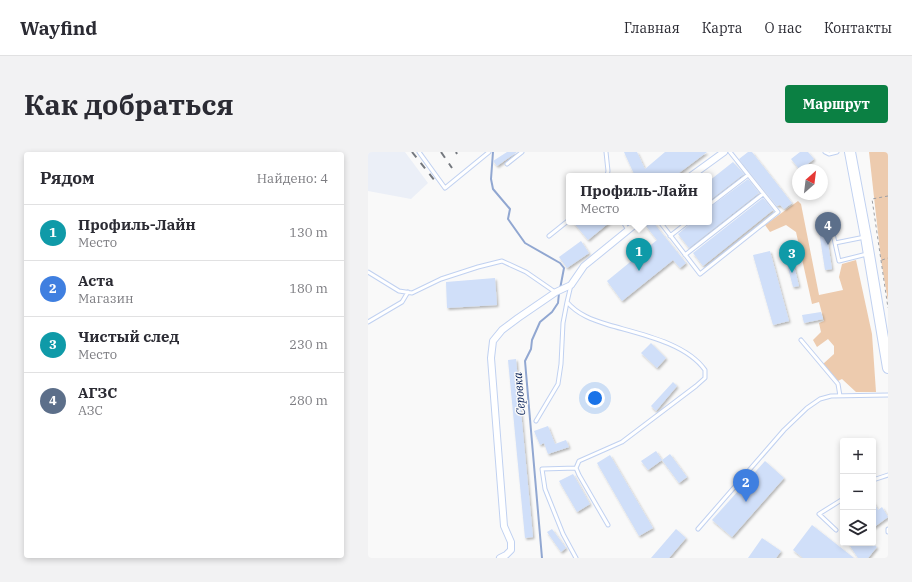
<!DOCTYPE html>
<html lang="ru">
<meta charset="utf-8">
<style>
:root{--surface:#fff;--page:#f2f2f3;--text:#2b2b33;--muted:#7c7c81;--line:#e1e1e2;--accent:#0b8043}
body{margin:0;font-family:"IBM Plex Serif",serif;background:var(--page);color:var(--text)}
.controls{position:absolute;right:12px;bottom:12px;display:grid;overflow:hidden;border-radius:4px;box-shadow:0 2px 6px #0003}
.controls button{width:36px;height:36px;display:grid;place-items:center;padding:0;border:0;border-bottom:1px solid var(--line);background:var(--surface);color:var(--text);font:20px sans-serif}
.compass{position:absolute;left:424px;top:12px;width:36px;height:36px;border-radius:50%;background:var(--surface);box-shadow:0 2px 6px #0003;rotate:28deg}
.you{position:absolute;left:227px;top:246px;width:14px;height:14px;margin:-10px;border:3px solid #fff;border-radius:50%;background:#1a73e8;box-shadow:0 0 0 6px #1a73e833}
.badge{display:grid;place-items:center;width:26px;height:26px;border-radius:50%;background:var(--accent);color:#fff;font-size:13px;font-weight:700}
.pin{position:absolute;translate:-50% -33px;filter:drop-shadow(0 1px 2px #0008)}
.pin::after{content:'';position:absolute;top:21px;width:14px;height:12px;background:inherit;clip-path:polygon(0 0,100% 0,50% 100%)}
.popup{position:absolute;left:198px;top:21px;width:146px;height:52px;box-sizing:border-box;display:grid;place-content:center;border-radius:4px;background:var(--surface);filter:drop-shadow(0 1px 3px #0005);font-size:13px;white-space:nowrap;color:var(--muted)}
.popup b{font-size:15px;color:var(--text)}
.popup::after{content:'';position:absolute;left:50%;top:100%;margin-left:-8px;border:8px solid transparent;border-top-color:var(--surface)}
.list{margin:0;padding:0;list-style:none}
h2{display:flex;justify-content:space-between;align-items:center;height:52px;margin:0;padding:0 16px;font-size:17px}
h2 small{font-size:13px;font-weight:400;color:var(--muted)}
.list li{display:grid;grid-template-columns:26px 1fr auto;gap:12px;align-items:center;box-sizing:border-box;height:56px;padding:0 16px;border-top:1px solid var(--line)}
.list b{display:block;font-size:15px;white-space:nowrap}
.list p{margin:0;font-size:13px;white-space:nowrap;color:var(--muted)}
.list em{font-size:13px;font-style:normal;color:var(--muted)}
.icon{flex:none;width:22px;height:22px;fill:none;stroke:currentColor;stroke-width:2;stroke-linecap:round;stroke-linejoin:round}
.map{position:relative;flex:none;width:520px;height:406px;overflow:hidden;border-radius:4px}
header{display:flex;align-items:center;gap:24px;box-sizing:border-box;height:56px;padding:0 20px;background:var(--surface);border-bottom:1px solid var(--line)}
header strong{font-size:19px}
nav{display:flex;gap:22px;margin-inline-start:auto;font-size:14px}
.intro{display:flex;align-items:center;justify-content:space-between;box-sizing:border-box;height:96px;padding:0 24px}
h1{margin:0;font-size:28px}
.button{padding:10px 18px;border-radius:4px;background:var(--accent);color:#fff;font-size:14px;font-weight:700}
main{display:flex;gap:24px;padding:0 24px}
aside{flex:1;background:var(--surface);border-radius:4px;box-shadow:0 2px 6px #0003}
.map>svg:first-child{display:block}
.built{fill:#ebeff7}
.green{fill:#edcbae}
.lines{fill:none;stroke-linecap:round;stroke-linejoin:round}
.stream{stroke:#91a7d1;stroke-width:2}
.building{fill:#d0dff9;filter:url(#shadow)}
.service-casing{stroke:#c0d1f1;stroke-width:5}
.minor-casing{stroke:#c0d1f1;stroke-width:8}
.primary-casing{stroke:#c0d1f1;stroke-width:12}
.path{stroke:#9d9fa4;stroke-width:1;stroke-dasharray:3 3;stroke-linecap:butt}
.service{stroke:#fff;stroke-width:3}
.minor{stroke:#fff;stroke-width:6}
.primary{stroke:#fff;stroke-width:10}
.rail{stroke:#75797f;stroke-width:2;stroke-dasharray:7 7;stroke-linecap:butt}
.labels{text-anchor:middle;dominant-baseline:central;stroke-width:3;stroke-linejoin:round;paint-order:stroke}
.water-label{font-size:12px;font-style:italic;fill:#142c60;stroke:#f9f9f9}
</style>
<header>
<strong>Wayfind</strong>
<nav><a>Главная</a><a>Карта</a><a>О нас</a><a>Контакты</a></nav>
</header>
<div class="intro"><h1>Как добраться</h1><a class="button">Маршрут</a></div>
<main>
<aside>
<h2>Рядом<small>Найдено: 4</small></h2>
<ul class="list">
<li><span class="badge" style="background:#0f9aa8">1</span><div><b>Профиль-Лайн</b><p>Место</p></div><em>130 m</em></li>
<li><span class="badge" style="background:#3f7fe0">2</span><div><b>Аста</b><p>Магазин</p></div><em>180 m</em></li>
<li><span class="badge" style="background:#0f9aa8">3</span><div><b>Чистый след</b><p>Место</p></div><em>230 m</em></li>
<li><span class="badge" style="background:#5c6f8a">4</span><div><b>АГЗС</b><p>АЗС</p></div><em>280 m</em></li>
</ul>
</aside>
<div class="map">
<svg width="520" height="406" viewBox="0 0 520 406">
<defs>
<filter id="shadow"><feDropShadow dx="1.5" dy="2" stdDeviation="1" flood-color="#0004"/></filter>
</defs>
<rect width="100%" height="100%" fill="#f9f9f9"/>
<path class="built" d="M 0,0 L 37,0 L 60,31 L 43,47 L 0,39 Z"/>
<path class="green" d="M 501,0 L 520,0 L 520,149 L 513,108 Z
M 430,49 L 433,52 L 451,143 L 475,138 L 471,125 L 474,112 L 488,108 L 504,182 L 508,240 L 488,240 L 474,227 L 470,229 L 455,212 L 466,202 L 466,194 L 460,187 L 449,195 L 445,188 L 453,180 L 451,171 L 456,169 L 451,150 L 444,152 L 428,80 L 418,73 L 402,80 L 397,73 Z"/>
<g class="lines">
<path class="stream" d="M 125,0 L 123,27 L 125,37 L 142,57 L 140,67 L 157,91 L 192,111 L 196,116 L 192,137
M 174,406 L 157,209 L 163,197 L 164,188 L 172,170 L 184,160 L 190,151 L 191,141"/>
</g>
<path class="building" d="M 139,0 L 149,0 L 129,14 L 125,9 Z
M 256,0 L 269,0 L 277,17 L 297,0 L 339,0 L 307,24 L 267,24 Z
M 380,0 L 384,0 L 424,51 L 416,57 L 412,53 L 409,54 L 371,7 Z
M 432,0 L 440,0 L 446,7 L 432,18 L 423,7 Z
M 365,10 L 376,22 L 341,49 L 341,29 Z
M 380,27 L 391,41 L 321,96 L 310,82 L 322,72 L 323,70 L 341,70 L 341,56 Z
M 395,46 L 405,58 L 335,114 L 325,101 Z
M 205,70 L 242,70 L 220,88 Z
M 282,70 L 285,70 L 318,111 L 312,116 L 305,108 L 254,149 L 239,129 L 289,88 L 278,74 Z
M 458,78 L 464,117 L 457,118 L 451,79 Z
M 213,89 L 221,101 L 199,116 L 191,105 Z
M 402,99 L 421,169 L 405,173 L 385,103 Z
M 424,106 L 431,134 L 425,135 L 418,108 Z
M 127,126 L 129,153 L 79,156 L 78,130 Z
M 453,160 L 455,167 L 436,171 L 434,163 Z
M 283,191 L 298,206 L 289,216 L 273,201 Z
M 148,207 L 165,385 L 157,386 L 140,208 Z
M 305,230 L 309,234 L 288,259 L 283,254 Z
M 180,274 L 187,292 L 198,288 L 201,295 L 180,302 L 176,291 L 172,293 L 166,279 Z
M 288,299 L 294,308 L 280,318 L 273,309 Z
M 302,302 L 319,325 L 311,331 L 294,308 Z
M 242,303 L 285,376 L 271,384 L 229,311 Z
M 397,309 L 416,326 L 364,385 L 344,368 Z
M 205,322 L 222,352 L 209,360 L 191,329 Z
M 505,349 L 510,358 L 514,355 L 520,365 L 505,376 Z
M 444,373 L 486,406 L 435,406 L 425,398 Z
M 184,377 L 198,396 L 193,400 L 179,380 Z
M 308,377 L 318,386 L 301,406 L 283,406 Z
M 394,386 L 413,399 L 408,406 L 380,406 Z
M 480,391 L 503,391 L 509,395 L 500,406 L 490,406 Z"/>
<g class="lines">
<g class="service-casing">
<path id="service" d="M 51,0 L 77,36 L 121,0
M 238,0 L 240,19 L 239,24
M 457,0 L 461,2 L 469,0
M 139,12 L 154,0
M 341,53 L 380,23
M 462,67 L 467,91
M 255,70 L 260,78
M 292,70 L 332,122 L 410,60 L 362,0
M 181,84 L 201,68
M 302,84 L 320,70
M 497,85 L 467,91 L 471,109 L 499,102
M 317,103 L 395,42
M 0,120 L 31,139 L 44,141 L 73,127 L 110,115 L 134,109 L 158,120 L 187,140
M 203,133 L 199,150 C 210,163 225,168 241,173 C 272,182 318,191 337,218 L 337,226 L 328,234 L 254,290 L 211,309 L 208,316 L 211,323 L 240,373
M 0,170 L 34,150 L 40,140
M 433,188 L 470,232 L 472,244
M 168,269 L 190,232 L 193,212 L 195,171 L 199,150
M 505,328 L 520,323
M 330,377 L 416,278 L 439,256 L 452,247 L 463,244 L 520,243
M 520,377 L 520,380
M 468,378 L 451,362 L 475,347
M 208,406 L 195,382 L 177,337 L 174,317 L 208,316"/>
</g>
<g class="minor-casing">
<path id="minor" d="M 323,24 L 356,0
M 132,406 L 138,403 L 143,398 L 143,390 L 136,374 L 123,206 L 125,189 L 134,178 L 150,166 L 188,140 L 203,133 L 216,114 L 270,70"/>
</g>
<g class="primary-casing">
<path id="primary" d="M 482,0 L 498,85 L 520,216"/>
</g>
<path class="path" d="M 520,44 L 504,47 L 520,156
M 514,108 L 520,106"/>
<use href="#service" class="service"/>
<use href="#minor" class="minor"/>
<use href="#primary" class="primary"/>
<path class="rail" d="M 44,0 L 67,29
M 73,0 L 84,16
M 88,0 L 89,2"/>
</g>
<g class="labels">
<g class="water-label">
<text transform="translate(151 242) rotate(-95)">Серовка</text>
</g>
</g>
</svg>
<div class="controls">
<button>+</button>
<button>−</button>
<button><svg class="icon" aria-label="layers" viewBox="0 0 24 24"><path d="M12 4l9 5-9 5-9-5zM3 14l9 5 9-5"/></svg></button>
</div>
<svg class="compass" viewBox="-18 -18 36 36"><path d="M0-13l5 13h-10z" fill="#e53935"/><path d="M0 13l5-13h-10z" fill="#7c7c81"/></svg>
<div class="you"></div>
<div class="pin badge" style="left:271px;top:119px;background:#0f9aa8">1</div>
<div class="popup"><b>Профиль-Лайн</b>Место</div>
<div class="pin badge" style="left:378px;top:350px;background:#3f7fe0">2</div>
<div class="pin badge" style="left:424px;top:121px;background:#0f9aa8">3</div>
<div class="pin badge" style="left:460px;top:93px;background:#5c6f8a">4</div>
</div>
</main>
